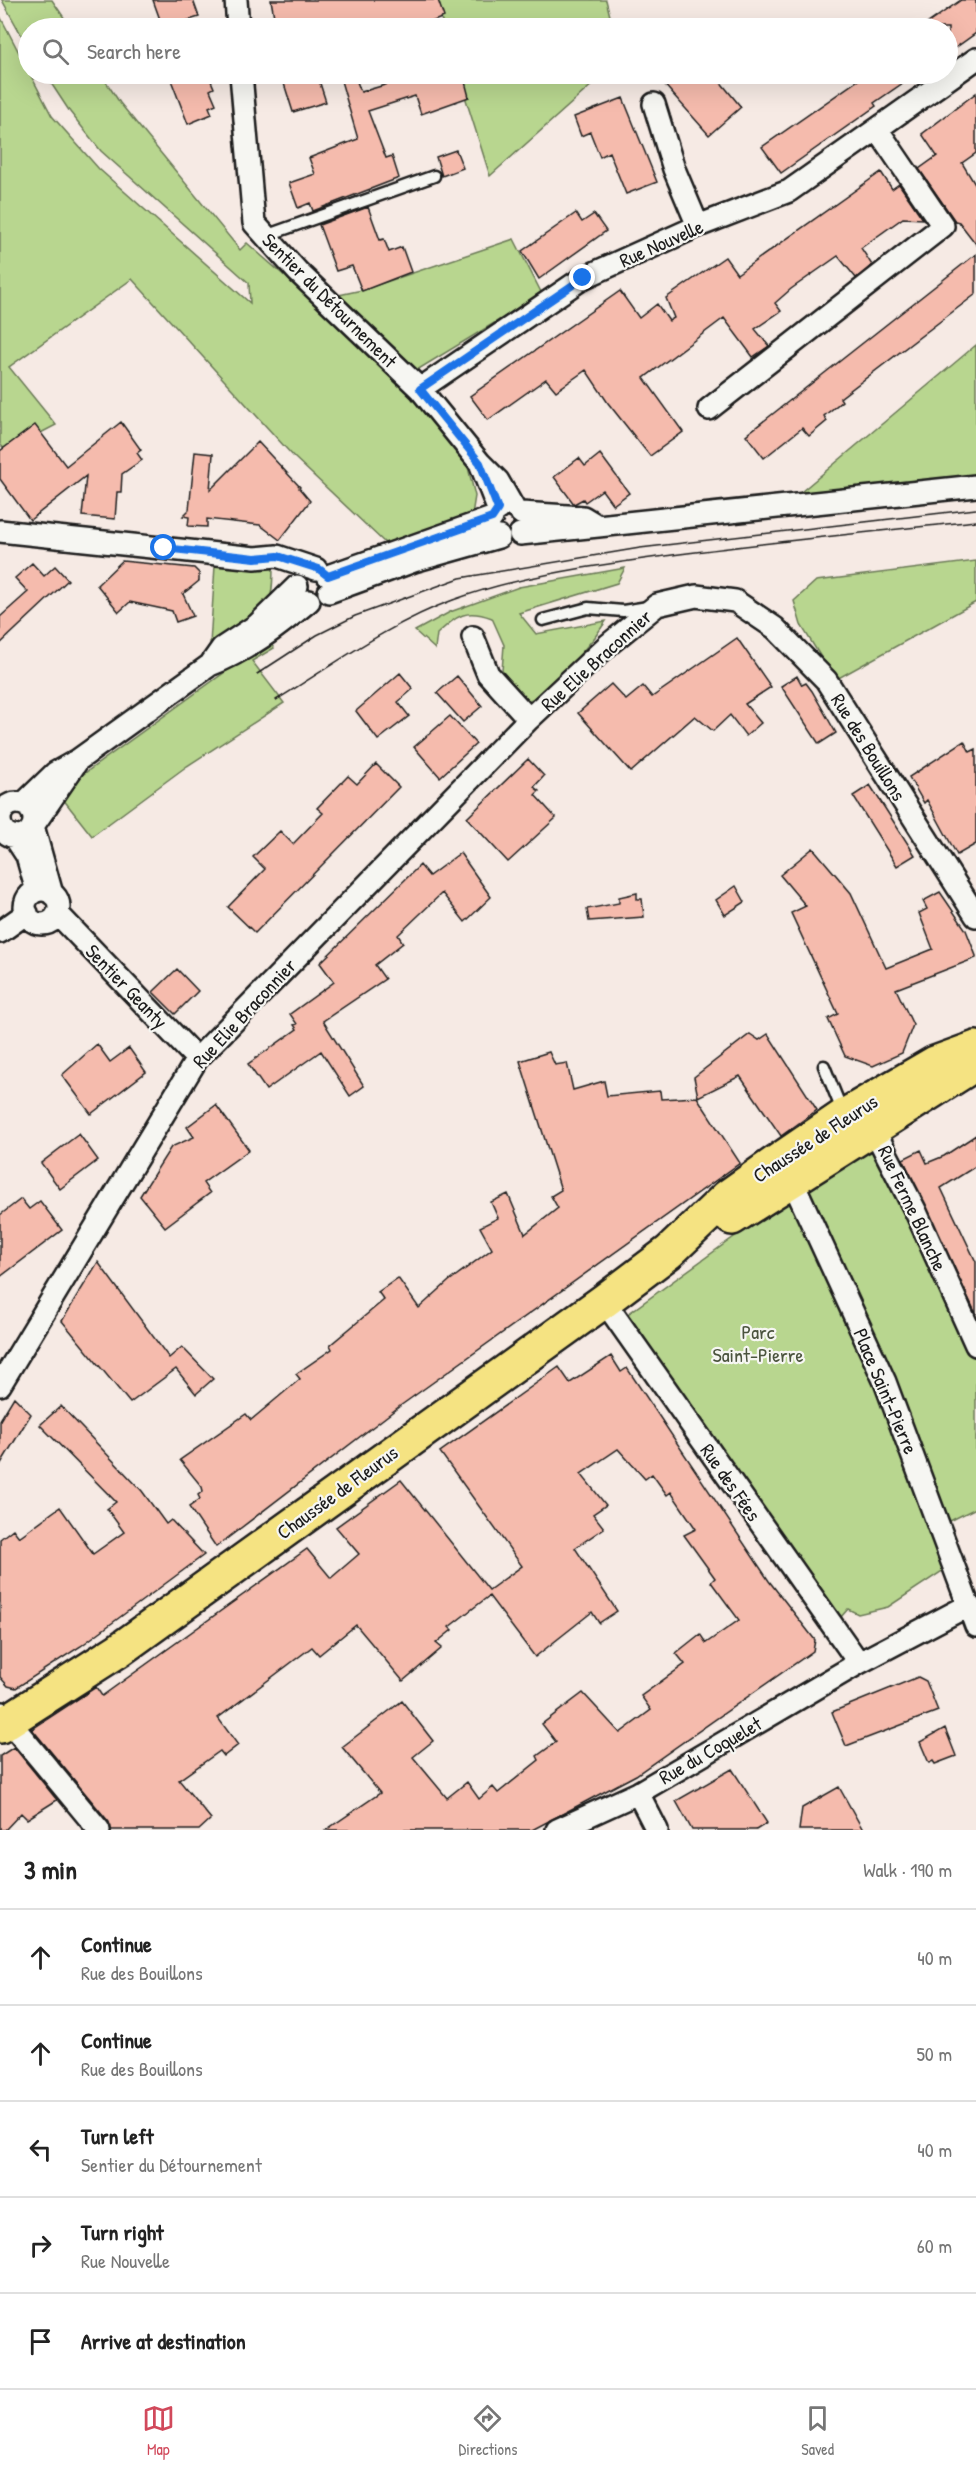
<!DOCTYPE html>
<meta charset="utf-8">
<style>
:root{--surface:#fff;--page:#f2f2f2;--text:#222;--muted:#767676;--line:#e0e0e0;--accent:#d1495b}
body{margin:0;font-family:"Patrick Hand",sans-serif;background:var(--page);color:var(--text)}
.stop{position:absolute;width:18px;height:18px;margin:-14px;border:4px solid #1a73e8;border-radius:50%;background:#fff}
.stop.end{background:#1a73e8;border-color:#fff;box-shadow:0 2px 6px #0008}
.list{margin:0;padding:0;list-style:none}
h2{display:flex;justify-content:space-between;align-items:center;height:78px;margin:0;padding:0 24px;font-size:26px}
h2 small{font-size:20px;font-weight:400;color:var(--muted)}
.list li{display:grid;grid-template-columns:39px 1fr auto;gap:18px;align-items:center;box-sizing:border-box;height:96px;padding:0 24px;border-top:2px solid var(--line)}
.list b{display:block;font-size:22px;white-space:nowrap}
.list p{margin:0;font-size:20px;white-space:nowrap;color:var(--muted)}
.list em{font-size:20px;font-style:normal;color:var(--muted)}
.icon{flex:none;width:33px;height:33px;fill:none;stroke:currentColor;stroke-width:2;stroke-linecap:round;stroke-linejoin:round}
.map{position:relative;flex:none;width:976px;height:1830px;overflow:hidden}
.search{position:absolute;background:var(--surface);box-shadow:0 6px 24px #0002;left:18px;right:18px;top:18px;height:66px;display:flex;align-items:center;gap:15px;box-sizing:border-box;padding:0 21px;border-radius:33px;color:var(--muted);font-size:22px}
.sheet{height:558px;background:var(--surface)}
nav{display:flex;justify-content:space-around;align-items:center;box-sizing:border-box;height:84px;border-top:2px solid var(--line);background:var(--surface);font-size:16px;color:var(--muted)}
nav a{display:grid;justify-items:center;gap:3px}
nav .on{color:var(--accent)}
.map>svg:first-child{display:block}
.green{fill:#b8d68f;stroke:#6a7956;stroke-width:1.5}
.building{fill:#f5bbad;stroke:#1c1c1c;stroke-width:1.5}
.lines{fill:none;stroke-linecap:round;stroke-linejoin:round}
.lane-casing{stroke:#1c1c1c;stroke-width:15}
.street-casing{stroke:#1c1c1c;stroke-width:26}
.primary-casing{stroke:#1c1c1c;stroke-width:38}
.lane{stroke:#f6f6f2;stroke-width:10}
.street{stroke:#f6f6f2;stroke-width:21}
.primary{stroke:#f5e382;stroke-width:33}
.tram{stroke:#1c1c1c;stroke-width:1.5}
.route{stroke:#1a73e8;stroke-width:8}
.labels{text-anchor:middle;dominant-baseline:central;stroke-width:4.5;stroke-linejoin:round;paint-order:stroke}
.street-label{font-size:20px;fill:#1c1c1c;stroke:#f6f6f2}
.park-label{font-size:20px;fill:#4b543e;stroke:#f6f6f2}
</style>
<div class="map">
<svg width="976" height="1830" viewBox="0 0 976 1830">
<rect width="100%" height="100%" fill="#f6eae4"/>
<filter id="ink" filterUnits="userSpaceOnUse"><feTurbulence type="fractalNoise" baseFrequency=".0167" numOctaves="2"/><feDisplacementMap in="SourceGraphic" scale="12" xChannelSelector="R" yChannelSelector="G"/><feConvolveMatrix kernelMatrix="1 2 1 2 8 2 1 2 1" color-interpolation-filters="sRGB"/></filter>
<g filter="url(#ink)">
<path class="green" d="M 2,0 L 52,0 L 71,28 L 28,28 L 28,47 Z
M 435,0 L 606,0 L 613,28 L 444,28 Z
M 0,16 L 52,116 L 99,169 L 250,303 L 249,283 L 101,151 L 70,112 L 45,74 L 101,74 L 120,103 L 240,250 L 247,243 L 320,307 L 407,390 L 467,463 L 475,496 L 471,521 L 385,543 L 294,457 L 132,279 L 9,367 L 56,425 L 6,451 L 0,444 Z
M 458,74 L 604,74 L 490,176 Z
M 514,239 L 542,294 L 417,370 L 339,295 L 362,290 Z
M 976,345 L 976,477 L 795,497 Z
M 976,561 L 976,602 L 835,680 L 801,625 L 794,601 L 816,581 Z
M 215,566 L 273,566 C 273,626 259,620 210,644 Z
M 625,568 L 617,583 L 519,613 L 536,634 L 606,621 L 595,637 L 542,698 L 527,700 L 502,671 L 504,645 L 492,618 C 465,608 457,616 437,634 L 435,649 L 415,631 L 450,612 L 519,587 Z
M 268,641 L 274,648 L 252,661 L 284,703 L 187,766 L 92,836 L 63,799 L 67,786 Z
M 885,1148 L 976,1358 L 976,1508 L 940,1526 L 950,1566 L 888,1607 L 858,1614 L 848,1609 L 833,1626 L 621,1319 L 789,1197 L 807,1212 L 809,1184 L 859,1156 Z"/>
<path class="building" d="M 153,0 L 193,0 L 199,17 L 163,28 Z
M 271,0 L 438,0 L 444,17 L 416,28 L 276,28 Z
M 961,0 L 976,0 L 976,33 L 948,53 L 948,28 L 921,28 Z
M 175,74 L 208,74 L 214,88 L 210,90 L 216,104 L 209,107 L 212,114 L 188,124 L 171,80 L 176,78 Z
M 281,74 L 317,74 L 326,102 L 293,112 Z
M 339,74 L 354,74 L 361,92 L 422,74 L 463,74 L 469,97 L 421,114 L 415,96 L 368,111 L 386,158 L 392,156 L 399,178 L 313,211 L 310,203 L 298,208 L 289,183 L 315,174 L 309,158 L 358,139 Z
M 655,74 L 714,74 L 741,107 L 709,135 Z
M 853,74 L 916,74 L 874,103 L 876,106 L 781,173 L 762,147 L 858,80 Z
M 976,93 L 976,153 L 962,163 L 976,186 L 976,244 L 959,222 L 955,221 L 919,169 L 937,156 L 922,134 Z
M 623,98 L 657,182 L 626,194 L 609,152 L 600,157 L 590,132 L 581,136 L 574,117 Z
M 456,150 L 463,168 L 442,176 L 436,157 Z
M 881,172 L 892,189 L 899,184 L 923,219 L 903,218 L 861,248 L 872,265 L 856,278 L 838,256 L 791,289 L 775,303 L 781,311 L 755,329 L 769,346 L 753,357 L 724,318 L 644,378 L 683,432 L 650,456 L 608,403 L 586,370 L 556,391 L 546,379 L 488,420 L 470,396 L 620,291 L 639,318 L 657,304 L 669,321 L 674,318 L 666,298 L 725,257 L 737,274 Z
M 368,207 L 380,240 L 384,239 L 389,252 L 402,247 L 411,272 L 362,291 L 352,266 L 336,271 L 319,225 Z
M 576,213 L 582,222 L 594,214 L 606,231 L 539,279 L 522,251 Z
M 976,254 L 976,294 L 840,398 L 842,401 L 824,416 L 827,421 L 809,436 L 802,428 L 764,458 L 746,435 Z
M 121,422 L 141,450 L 137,453 L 142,460 L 122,474 L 121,492 L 117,492 L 115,519 L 82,516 L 86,476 L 30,520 L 0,479 L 0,451 L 35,425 L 66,466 Z
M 258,442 L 300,487 L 299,488 L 310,501 L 280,540 L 260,525 L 207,519 L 207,527 L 188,526 L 189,517 L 183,516 L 189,510 L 195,452 L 213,454 L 210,490 Z
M 600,454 L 629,493 L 613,505 L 602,490 L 585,502 L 583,499 L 574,504 L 554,477 L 579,458 L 585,466 Z
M 122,561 L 194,568 L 199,573 L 199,581 L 183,594 L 193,616 L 176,622 L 172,611 L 130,602 L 119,612 L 97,585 Z
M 32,563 L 44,576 L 55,566 L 68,580 L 0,644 L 0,617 L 28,592 L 15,578 Z
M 737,638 L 771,687 L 745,704 L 761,723 L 746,736 L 730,715 L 713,731 L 695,716 L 631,772 L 578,713 L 611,684 L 626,700 L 643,686 L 652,697 Z
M 400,673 L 413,689 L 398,702 L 409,716 L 378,740 L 356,711 Z
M 457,676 L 482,706 L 463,722 L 437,693 Z
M 797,676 L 802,685 L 806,683 L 812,691 L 836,733 L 819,744 L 781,686 Z
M 450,716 L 476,744 L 440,777 L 414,747 Z
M 964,741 L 970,752 L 976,749 L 976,844 L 957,855 L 927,800 L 924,803 L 909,777 Z
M 528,759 L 544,776 L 534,787 L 539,791 L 535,795 L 556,818 L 508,862 L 467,818 Z
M 376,764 L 399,787 L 255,933 L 228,907 L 265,869 L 253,857 L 280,831 L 293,844 L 323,813 L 317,808 L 348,776 L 357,784 Z
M 870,785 L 915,855 L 897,866 L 853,796 Z
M 813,848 L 851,893 L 886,968 L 933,949 L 919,913 L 927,909 L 923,901 L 940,892 L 966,930 L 976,956 L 976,958 L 896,989 L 913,1025 L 902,1053 L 873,1066 L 845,1056 L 828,1019 L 838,1014 L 791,913 L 806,906 L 780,875 Z
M 460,853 L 491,897 L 465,922 L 442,893 L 398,935 L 403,943 L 375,965 L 385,979 L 323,1021 L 364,1086 L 350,1096 L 321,1051 L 266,1090 L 248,1064 L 297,1029 L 294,1025 L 297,1024 L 290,1014 L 334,982 L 320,963 L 420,865 L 429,876 Z
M 736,886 L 745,902 L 725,915 L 716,900 Z
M 637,893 L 637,899 L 642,899 L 644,917 L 589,921 L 587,909 L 619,903 L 619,897 Z
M 177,969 L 198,991 L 175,1014 L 153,992 Z
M 750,1034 L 759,1040 L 768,1034 L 817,1110 L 781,1136 L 740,1076 L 698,1097 L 694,1077 Z
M 97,1044 L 110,1062 L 129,1048 L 146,1072 L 91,1114 L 62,1075 Z
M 549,1052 L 555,1065 L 567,1063 L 573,1090 L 604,1081 L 607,1096 L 660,1091 L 661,1099 L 697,1097 L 740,1163 L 400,1406 L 216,1547 L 189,1507 L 200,1499 L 198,1495 L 203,1491 L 202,1487 L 180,1460 L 246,1414 L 251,1420 L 300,1379 L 296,1374 L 332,1349 L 330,1345 L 384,1300 L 378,1292 L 398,1278 L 419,1308 L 449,1281 L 492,1249 L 480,1227 L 498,1218 L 491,1202 L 508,1194 L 525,1234 L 558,1208 L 551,1196 L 561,1190 L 520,1061 Z
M 216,1105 L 249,1150 L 203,1183 L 210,1193 L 165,1227 L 140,1196 L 171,1147 L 194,1137 L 187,1127 Z
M 79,1134 L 98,1160 L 60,1189 L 41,1163 Z
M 976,1135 L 976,1166 L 941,1188 L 976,1262 L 976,1314 L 903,1159 L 921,1150 L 927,1163 L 944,1156 Z
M 21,1199 L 29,1209 L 40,1201 L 62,1230 L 0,1277 L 0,1215 Z
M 98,1262 L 169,1358 L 182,1347 L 213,1379 L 196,1394 L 176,1369 L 130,1403 L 62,1321 Z
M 611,1356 L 621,1372 L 627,1368 L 769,1581 L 815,1640 L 813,1651 L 636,1775 L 532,1830 L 326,1830 L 380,1793 L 342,1747 L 402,1701 L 433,1741 L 413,1757 L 447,1798 L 467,1782 L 479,1799 L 493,1787 L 498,1793 L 539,1760 L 537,1756 L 556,1742 L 542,1724 L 583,1693 L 620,1733 L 651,1710 L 641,1696 L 685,1664 L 676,1653 L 700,1634 L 706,1643 L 739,1620 L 711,1582 L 715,1578 L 684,1535 L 696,1529 L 671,1492 L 667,1495 L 652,1474 L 645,1479 L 618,1449 L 581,1474 L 606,1505 L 593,1514 L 604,1528 L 575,1548 L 617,1611 L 599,1623 L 592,1612 L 535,1657 L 489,1596 L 449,1627 L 452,1630 L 436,1643 L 442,1648 L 403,1681 L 356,1625 L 319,1655 L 312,1647 L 218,1718 L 238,1745 L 224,1756 L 220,1751 L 179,1780 L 211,1819 L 199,1830 L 111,1830 L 109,1822 L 32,1729 L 96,1687 L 102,1696 L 307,1549 L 331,1578 L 359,1554 L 336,1527 L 401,1480 L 489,1590 L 522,1566 L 440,1452 L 559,1367 L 570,1383 Z
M 14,1397 L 31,1414 L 0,1465 L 0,1420 Z
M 61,1406 L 142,1491 L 166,1524 L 171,1520 L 204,1555 L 81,1646 L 16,1688 L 8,1686 L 0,1677 L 0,1539 L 13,1529 L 19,1537 L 60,1507 L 93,1554 L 124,1532 L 107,1509 L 116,1502 L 40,1425 Z
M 918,1677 L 926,1681 L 938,1711 L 846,1746 L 832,1712 Z
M 945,1728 L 956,1756 L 935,1764 L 933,1761 L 929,1763 L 920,1742 Z
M 14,1747 L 57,1800 L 27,1819 L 21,1813 L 5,1830 L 0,1830 L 0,1756 Z
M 732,1769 L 767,1823 L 756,1830 L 692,1830 L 676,1801 Z
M 839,1787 L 863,1830 L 799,1830 L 802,1808 Z"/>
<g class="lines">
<g class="lane-casing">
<path id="lane" d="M 265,236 L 434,176
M 543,620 L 588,608 L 623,611 L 648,607
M 824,1066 L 843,1113"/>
</g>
<g class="street-casing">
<path id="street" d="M 236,0 L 238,28
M 241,74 L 254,223 L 298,272 L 420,389 L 480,463
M 654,104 L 674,169 L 698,226
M 420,389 L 583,278 L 698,226 L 789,191 L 976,59
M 709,409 L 943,226 L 877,129
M 498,509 L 480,463 L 498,481 L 513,507
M 598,526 L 976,486
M 0,531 L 255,558 L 277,556 L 316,569
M 520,534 L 598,526 L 583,517 L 521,513
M 328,576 L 492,518
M 297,586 L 257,625 L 222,648 L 210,665 C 248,650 278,627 309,601
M 329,592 L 414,561 L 499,537
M 473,637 L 488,674 L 529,719
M 78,760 L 210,665
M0 820a17 17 0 1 1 34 0a17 17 0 1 1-34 0Z
M 23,804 L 55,773 L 78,760 L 33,826 L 52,894
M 14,836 L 27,856 L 37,891
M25 907a17 17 0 1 1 34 0a17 17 0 1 1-34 0Z
M 58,914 L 197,1059
M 0,932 L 27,913
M 868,1118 L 916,1212 L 976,1345
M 792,1180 L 885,1382 L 976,1626
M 604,1301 L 859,1663
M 0,1385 L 197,1059 L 529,719 L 608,645 L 657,605 L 696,596 L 735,601 L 775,628 L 826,680 L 976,916
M 2,1713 L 99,1830
M 638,1793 L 657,1830
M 557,1830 L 638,1793 L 859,1663 L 969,1605"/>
</g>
<g class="primary-casing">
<path id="primary" d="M 732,1218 L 972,1066
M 0,1726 L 119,1650 L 604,1301 L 669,1252 L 727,1197 L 775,1163 L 844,1116 L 935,1063 L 976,1048"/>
</g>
<use href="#lane" class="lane"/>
<use href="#street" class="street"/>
<use href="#primary" class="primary"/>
<path class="tram" d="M 257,674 L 317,635 L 355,616 L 460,578 L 640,548 L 976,509
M 276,700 C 333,665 390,623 453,600 C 522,575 593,566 665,556 C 769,542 872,532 976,521"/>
</g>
</g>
<g class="lines" filter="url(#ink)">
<path class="route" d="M 164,548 L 255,558 L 278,556 L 319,569 L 328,576 L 492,518 L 498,509 L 480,463 L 420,389 L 583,278"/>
</g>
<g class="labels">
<g class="street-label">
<text transform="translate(661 243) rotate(-24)">Rue Nouvelle</text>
<text transform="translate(330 300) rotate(45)">Sentier du Détournement</text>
<text transform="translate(596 660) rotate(-42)">Rue Elie Braconnier</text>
<text transform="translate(869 747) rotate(58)">Rue des Bouillons</text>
<text transform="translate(127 986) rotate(46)">Sentier Geanty</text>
<text transform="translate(244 1013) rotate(-47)">Rue Elie Braconnier</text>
<text transform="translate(815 1138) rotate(-33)">Chaussée de Fleurus</text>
<text transform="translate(913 1208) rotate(65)">Rue Ferme Blanche</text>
<text transform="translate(886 1391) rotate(67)">Place Saint-Pierre</text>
<text transform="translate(731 1482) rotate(55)">Rue des Fées</text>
<text transform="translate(337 1492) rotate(-36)">Chaussée de Fleurus</text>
<text transform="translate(710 1750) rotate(-30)">Rue du Coquelet</text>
</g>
<g class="park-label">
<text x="758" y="1331">Parc<tspan x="758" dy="23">Saint-Pierre</tspan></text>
</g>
</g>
</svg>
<div class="stop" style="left:164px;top:548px"></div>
<div class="stop end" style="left:583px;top:278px"></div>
<div class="search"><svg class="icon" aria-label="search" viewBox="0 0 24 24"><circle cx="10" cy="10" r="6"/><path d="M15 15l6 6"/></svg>Search here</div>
</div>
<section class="sheet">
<h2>3 min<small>Walk · 190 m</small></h2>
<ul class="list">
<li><svg class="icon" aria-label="ahead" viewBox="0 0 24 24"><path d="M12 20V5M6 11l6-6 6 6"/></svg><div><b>Continue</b><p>Rue des Bouillons</p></div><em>40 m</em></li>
<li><svg class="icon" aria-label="ahead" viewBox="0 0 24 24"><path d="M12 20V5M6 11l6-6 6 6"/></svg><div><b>Continue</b><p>Rue des Bouillons</p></div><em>50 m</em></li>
<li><svg class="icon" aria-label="left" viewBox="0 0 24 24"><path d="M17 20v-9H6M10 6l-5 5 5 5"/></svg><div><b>Turn left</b><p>Sentier du Détournement</p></div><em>40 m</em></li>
<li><svg class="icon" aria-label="right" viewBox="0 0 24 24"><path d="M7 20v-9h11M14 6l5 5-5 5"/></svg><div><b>Turn right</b><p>Rue Nouvelle</p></div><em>60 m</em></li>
<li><svg class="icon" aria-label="arrive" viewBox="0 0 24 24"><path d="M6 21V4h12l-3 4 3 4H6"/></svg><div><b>Arrive at destination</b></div></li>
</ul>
</section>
<nav>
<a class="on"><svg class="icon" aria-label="map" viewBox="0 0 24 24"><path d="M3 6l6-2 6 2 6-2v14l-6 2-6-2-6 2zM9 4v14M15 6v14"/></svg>Map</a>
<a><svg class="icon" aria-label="directions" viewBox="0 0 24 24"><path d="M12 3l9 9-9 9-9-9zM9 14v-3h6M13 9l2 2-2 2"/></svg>Directions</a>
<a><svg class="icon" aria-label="saved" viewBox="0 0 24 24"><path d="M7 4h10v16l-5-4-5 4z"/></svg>Saved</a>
</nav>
